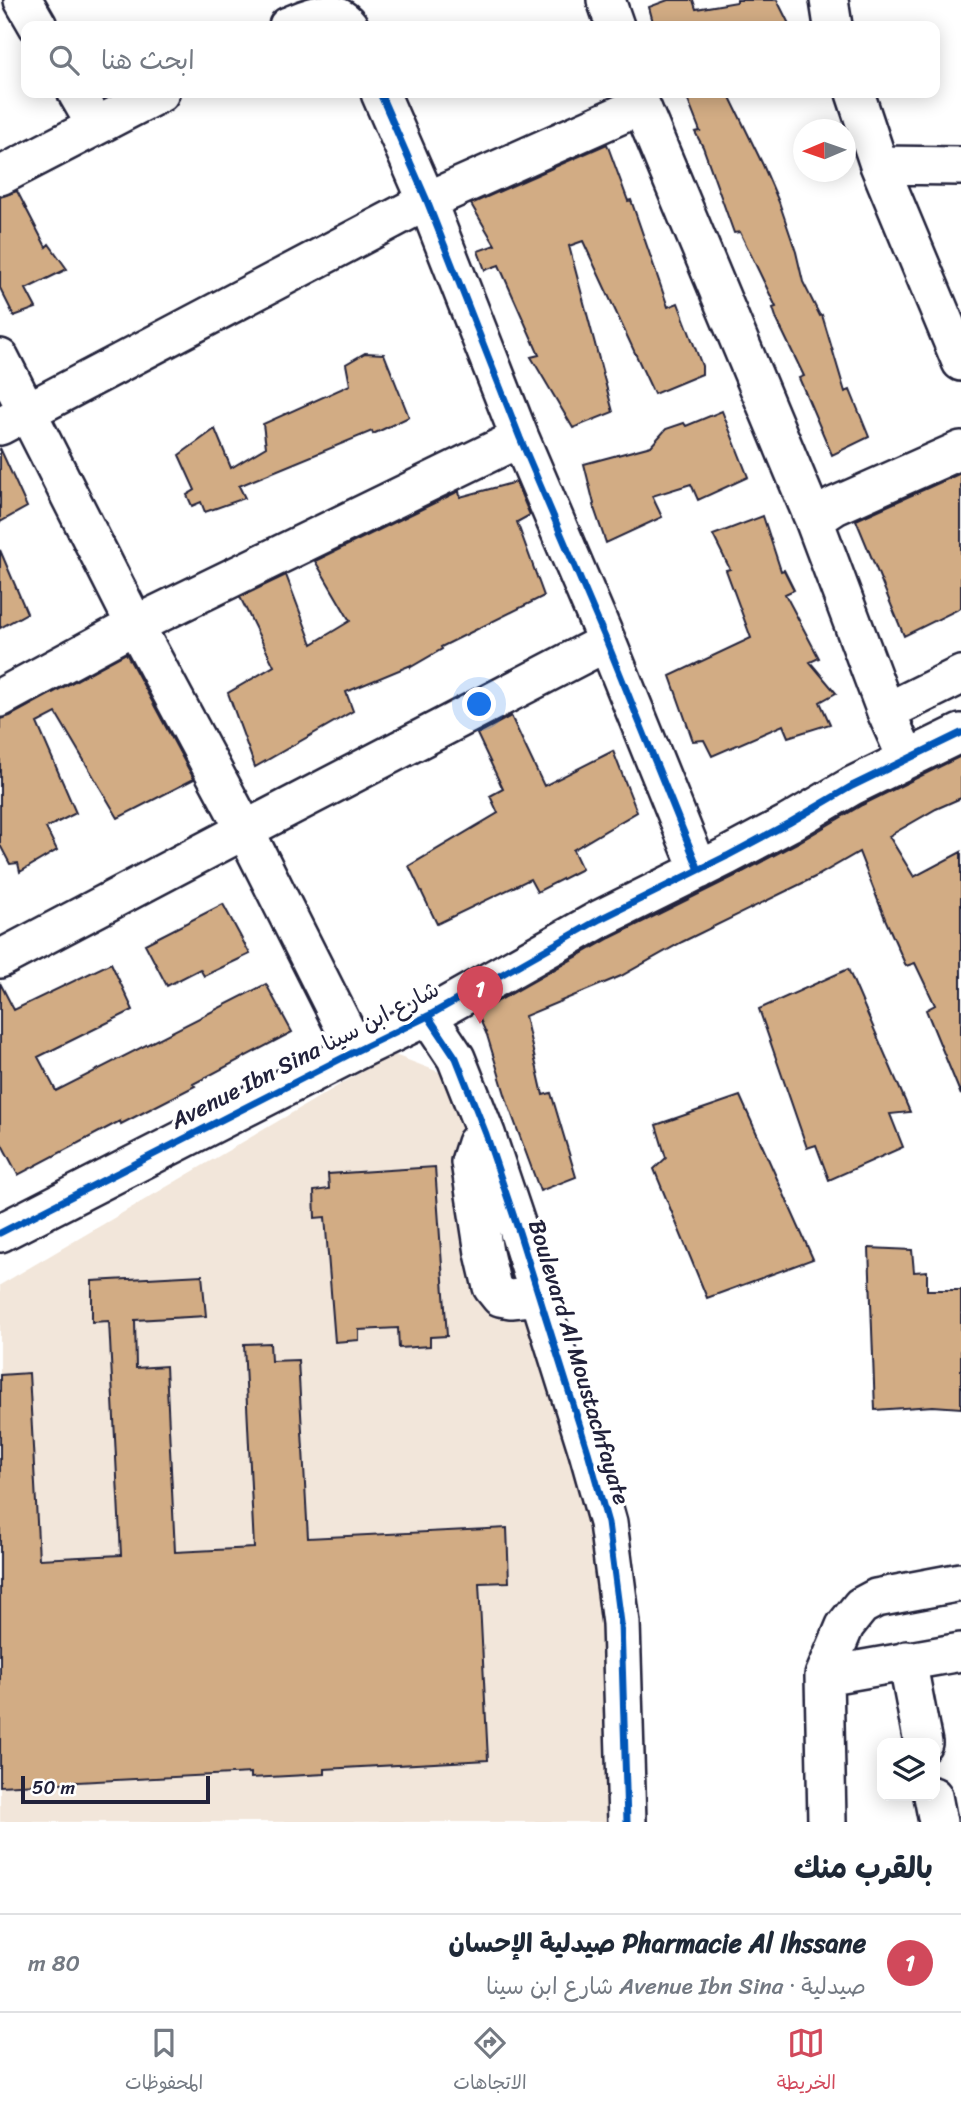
<!DOCTYPE html>
<html lang="ar">
<meta charset="utf-8">
<style>
:root{--surface:#fff;--page:#f2f2f3;--text:#1f2937;--muted:#747a83;--line:#e0e1e3;--accent:#d1495b}
body{margin:0;font-family:Sriracha,"Playpen Sans Arabic",sans-serif;background:var(--page);color:var(--text);direction:rtl}
.controls{position:absolute;right:21px;bottom:21px;display:grid;overflow:hidden;border-radius:14px;box-shadow:0 4px 18px #0003}
.controls button{width:63px;height:63px;display:grid;place-items:center;padding:0;border:0;border-bottom:2px solid var(--line);background:var(--surface);color:var(--text);font:35px sans-serif}
.compass{position:absolute;left:793px;top:119px;width:63px;height:63px;border-radius:50%;background:var(--surface);box-shadow:0 4px 18px #0003;rotate:268deg}
.scale{position:absolute;left:21px;bottom:18px;width:189px;box-sizing:border-box;padding-left:7px;border:4px solid #22223b;border-top:0;font-size:19px;line-height:24px;white-space:nowrap;color:#22223b;-webkit-text-stroke:5px #fff;paint-order:stroke}
.you{position:absolute;left:480px;top:705px;width:24px;height:24px;margin:-18px;border:5px solid #fff;border-radius:50%;background:#1a73e8;box-shadow:0 0 0 10px #1a73e833}
.badge{display:grid;place-items:center;width:46px;height:46px;border-radius:50%;background:var(--accent);color:#fff;font-size:23px;font-weight:700}
.pin{position:absolute;translate:-50% -58px;filter:drop-shadow(0 2px 4px #0008)}
.pin::after{content:'';position:absolute;top:37px;width:24px;height:21px;background:inherit;clip-path:polygon(0 0,100% 0,50% 100%)}
.list{margin:0;padding:0;list-style:none}
h2{display:flex;justify-content:space-between;align-items:center;height:91px;margin:0;padding:0 28px;font-size:30px}
h2 small{font-size:23px;font-weight:400;color:var(--muted)}
.list li{display:grid;grid-template-columns:46px 1fr auto;gap:21px;align-items:center;box-sizing:border-box;height:98px;padding:0 28px;border-top:2px solid var(--line)}
.list b{display:block;font-size:26px;white-space:nowrap}
.list p{margin:0;font-size:23px;white-space:nowrap;color:var(--muted)}
.list em{font-size:23px;font-style:normal;color:var(--muted)}
.icon{flex:none;width:38px;height:38px;fill:none;stroke:currentColor;stroke-width:2;stroke-linecap:round;stroke-linejoin:round}
.map{position:relative;flex:none;width:961px;height:1822px;overflow:hidden;direction:ltr}
.search{position:absolute;background:var(--surface);box-shadow:0 4px 18px #0003;left:21px;right:21px;top:21px;height:77px;display:flex;align-items:center;gap:18px;box-sizing:border-box;padding:0 24px;border-radius:14px;color:var(--muted);font-size:26px}
.sheet{height:189px;background:var(--surface)}
nav{display:flex;justify-content:space-around;align-items:center;box-sizing:border-box;height:98px;border-top:2px solid var(--line);background:var(--surface);font-size:19px;color:var(--muted)}
nav a{display:grid;justify-items:center;gap:4px}
nav .on{color:var(--accent)}
.map>svg:first-child{display:block}
.built{fill:#f2e6da}
.building{fill:#d2ac84;stroke:#22223b;stroke-width:2}
.lines{fill:none;stroke-linecap:round;stroke-linejoin:round}
.minor-casing{stroke:#22223b;stroke-width:42}
.minor{stroke:#fff;stroke-width:37}
.cycleway-casing{stroke:#fff;stroke-width:11}
.cycleway{stroke:#0057b8;stroke-width:7}
.labels{text-anchor:middle;dominant-baseline:central;stroke-width:7;stroke-linejoin:round;paint-order:stroke}
.street-label{font-size:23px;fill:#22223b;stroke:#fff}
</style>
<div class="map">
<svg width="961" height="1822" viewBox="0 0 961 1822">
<rect width="100%" height="100%" fill="#fff"/>
<filter id="ink" filterUnits="userSpaceOnUse"><feTurbulence type="fractalNoise" baseFrequency=".0143" numOctaves="2"/><feDisplacementMap in="SourceGraphic" scale="14" xChannelSelector="R" yChannelSelector="G"/><feConvolveMatrix kernelMatrix="1 2 1 2 8 2 1 2 1" color-interpolation-filters="sRGB"/></filter>
<g filter="url(#ink)">
<path class="built" d="M 392,1054 L 452,1077 L 579,1480 L 604,1581 L 609,1822 L 0,1822 L 0,1285 Z"/>
<path class="building" d="M 668,0 L 693,0 L 696,9 L 737,2 L 737,0 L 777,0 L 790,26 L 654,26 L 649,7 Z
M 685,93 L 728,93 L 763,165 L 779,202 L 796,252 L 803,282 L 820,316 L 822,315 L 845,392 L 850,390 L 869,437 L 832,455 L 799,378 L 804,376 L 777,320 L 773,308 L 776,307 L 740,232 L 734,233 L 703,147 L 695,132 L 700,131 Z
M 607,144 L 628,201 L 631,200 L 668,307 L 678,303 L 702,366 L 702,374 L 654,394 L 583,241 L 569,246 L 613,412 L 573,428 L 531,357 L 539,355 L 499,265 L 485,270 L 478,251 L 495,245 L 471,204 Z
M 17,191 L 46,247 L 49,244 L 67,269 L 26,289 L 36,308 L 14,316 L 0,288 L 0,197 Z
M 365,353 L 384,354 L 409,417 L 373,434 L 372,431 L 239,486 L 245,498 L 205,512 L 201,502 L 192,506 L 187,495 L 195,490 L 179,455 L 215,429 L 231,468 L 266,447 L 263,424 L 350,385 L 346,364 Z
M 722,411 L 748,477 L 698,500 L 691,484 L 652,496 L 662,517 L 606,543 L 593,505 L 594,504 L 584,464 L 651,446 L 666,429 L 684,423 L 686,426 Z
M 0,448 L 27,507 L 0,522 Z
M 961,473 L 961,608 L 904,636 L 856,520 Z
M 516,482 L 530,515 L 517,522 L 544,596 L 441,647 L 442,649 L 411,667 L 411,665 L 346,692 L 353,711 L 255,767 L 228,693 L 274,666 L 240,597 L 286,575 L 312,644 L 350,621 L 315,561 L 459,491 L 460,497 Z
M 763,516 L 781,571 L 784,570 L 794,590 L 785,594 L 819,658 L 810,662 L 836,693 L 820,702 L 830,724 L 788,737 L 783,725 L 712,756 L 704,740 L 693,741 L 670,676 L 751,638 L 726,570 L 730,569 L 713,535 Z
M 0,550 L 27,613 L 0,628 Z
M 126,653 L 194,779 L 118,818 L 56,713 L 37,723 L 76,813 L 46,828 L 57,850 L 20,872 L 18,863 L 10,864 L 0,845 L 0,719 L 10,716 Z
M 511,716 L 544,786 L 613,751 L 637,812 L 573,850 L 582,869 L 537,892 L 530,879 L 437,924 L 409,866 L 498,813 L 490,796 L 503,789 L 477,734 Z
M 961,756 L 961,798 L 936,809 L 889,836 L 914,877 L 961,852 L 961,1095 L 926,1010 L 935,1005 L 915,963 L 906,966 L 886,921 L 859,852 L 817,876 L 682,942 L 621,976 L 525,1016 L 543,1095 L 551,1093 L 576,1177 L 540,1191 L 508,1104 L 487,1035 L 477,1013 L 610,938 L 737,875 L 799,842 L 862,805 Z
M 223,904 L 250,954 L 204,976 L 200,969 L 167,986 L 145,944 Z
M 111,963 L 133,1010 L 38,1057 L 56,1091 L 266,984 L 292,1032 L 193,1084 L 195,1086 L 121,1124 L 120,1121 L 18,1175 L 0,1141 L 0,983 L 14,1010 Z
M 848,969 L 910,1112 L 890,1114 L 903,1147 L 829,1180 L 816,1145 L 807,1148 L 759,1009 Z
M 740,1096 L 813,1259 L 707,1298 L 654,1169 L 666,1158 L 656,1125 Z
M 435,1167 L 447,1336 L 430,1337 L 430,1346 L 399,1348 L 398,1328 L 359,1330 L 359,1340 L 335,1342 L 325,1217 L 315,1218 L 314,1191 L 329,1189 L 328,1174 Z
M 869,1248 L 912,1250 L 914,1272 L 927,1271 L 927,1290 L 961,1290 L 961,1408 L 933,1406 L 875,1410 Z
M 202,1275 L 206,1316 L 135,1320 L 136,1368 L 166,1366 L 175,1552 L 254,1548 L 244,1344 L 270,1343 L 271,1361 L 298,1360 L 308,1538 L 507,1528 L 509,1582 L 479,1583 L 488,1760 L 325,1769 L 325,1774 L 251,1778 L 251,1773 L 0,1786 L 0,1375 L 29,1373 L 39,1559 L 121,1555 L 109,1321 L 92,1322 L 92,1281 Z"/>
<g class="lines">
<g class="minor-casing">
<path id="minor" d="M 23,0 L 38,26
M 606,0 L 615,26
M 829,0 L 833,26
M 288,26 C 308,18 332,5 349,26
M 77,93 L 96,126
M 380,93 L 427,201 L 520,438 L 607,642 L 699,870
M 636,93 L 814,520 L 886,712 L 907,759
M 855,93 L 879,165 L 961,362
M 879,165 L 961,166
M 0,176 L 160,93
M 0,358 L 135,625 L 245,830 L 356,1051
M 0,426 L 427,201 L 640,106
M 814,520 L 835,506 L 961,450
M 0,698 L 135,625 L 520,438
M 886,712 L 961,675
M 0,959 L 245,830 L 607,642
M 428,1016 L 456,1058 L 486,1134 L 519,1232 L 588,1452 L 608,1523 L 621,1623 L 627,1822
M 486,1134 L 476,1143 L 470,1162 L 484,1253 L 492,1287 L 500,1297 L 511,1299 L 539,1296
M 0,1233 L 356,1051 L 428,1016 L 600,919 L 727,856 L 789,823 L 852,786 L 961,733
M 907,1660 L 923,1743
M 824,1676 L 961,1652
M 933,1796 L 938,1822
M 827,1822 L 824,1676 L 845,1626 L 861,1606 L 876,1598 L 961,1582"/>
</g>
<use href="#minor" class="minor"/>
<g class="cycleway-casing">
<path id="cycleway" d="M 380,93 L 427,201 L 520,438 L 607,642 L 699,870
M 428,1016 L 456,1058 L 486,1134 L 519,1232 L 588,1452 L 608,1523 L 621,1623 L 627,1822
M 0,1233 L 356,1051 L 428,1016 L 600,919 L 727,856 L 789,823 L 852,786 L 961,733"/>
</g>
<use href="#cycleway" class="cycleway"/>
</g>
</g>
<g class="labels">
<g class="street-label">
<text transform="translate(305 1055) rotate(-27)">Avenue Ibn Sina شارع ابن سينا</text>
<text transform="translate(579 1362) rotate(73)">Boulevard Al Moustachfayate</text>
</g>
</g>
</svg>
<div class="controls">
<button><svg class="icon" aria-label="layers" viewBox="0 0 24 24"><path d="M12 4l9 5-9 5-9-5zM3 14l9 5 9-5"/></svg></button>
</div>
<svg class="compass" viewBox="-18 -18 36 36"><path d="M0-13l5 13h-10z" fill="#e53935"/><path d="M0 13l5-13h-10z" fill="#747a83"/></svg>
<div class="scale">50 m</div>
<div class="you"></div>
<div class="pin badge" style="left:480px;top:1024px">1</div>
<div class="search"><svg class="icon" aria-label="search" viewBox="0 0 24 24"><circle cx="10" cy="10" r="6"/><path d="M15 15l6 6"/></svg>ابحث هنا</div>
</div>
<section class="sheet">
<h2>بالقرب منك<small></small></h2>
<ul class="list">
<li><span class="badge">1</span><div><b>Pharmacie Al Ihssane صيدلية الإحسان</b><p>صيدلية · Avenue Ibn Sina شارع ابن سينا</p></div><em>80 m</em></li>
</ul>
</section>
<nav>
<a class="on"><svg class="icon" aria-label="map" viewBox="0 0 24 24"><path d="M3 6l6-2 6 2 6-2v14l-6 2-6-2-6 2zM9 4v14M15 6v14"/></svg>الخريطة</a>
<a><svg class="icon" aria-label="directions" viewBox="0 0 24 24"><path d="M12 3l9 9-9 9-9-9zM9 14v-3h6M13 9l2 2-2 2"/></svg>الاتجاهات</a>
<a><svg class="icon" aria-label="saved" viewBox="0 0 24 24"><path d="M7 4h10v16l-5-4-5 4z"/></svg>المحفوظات</a>
</nav>
